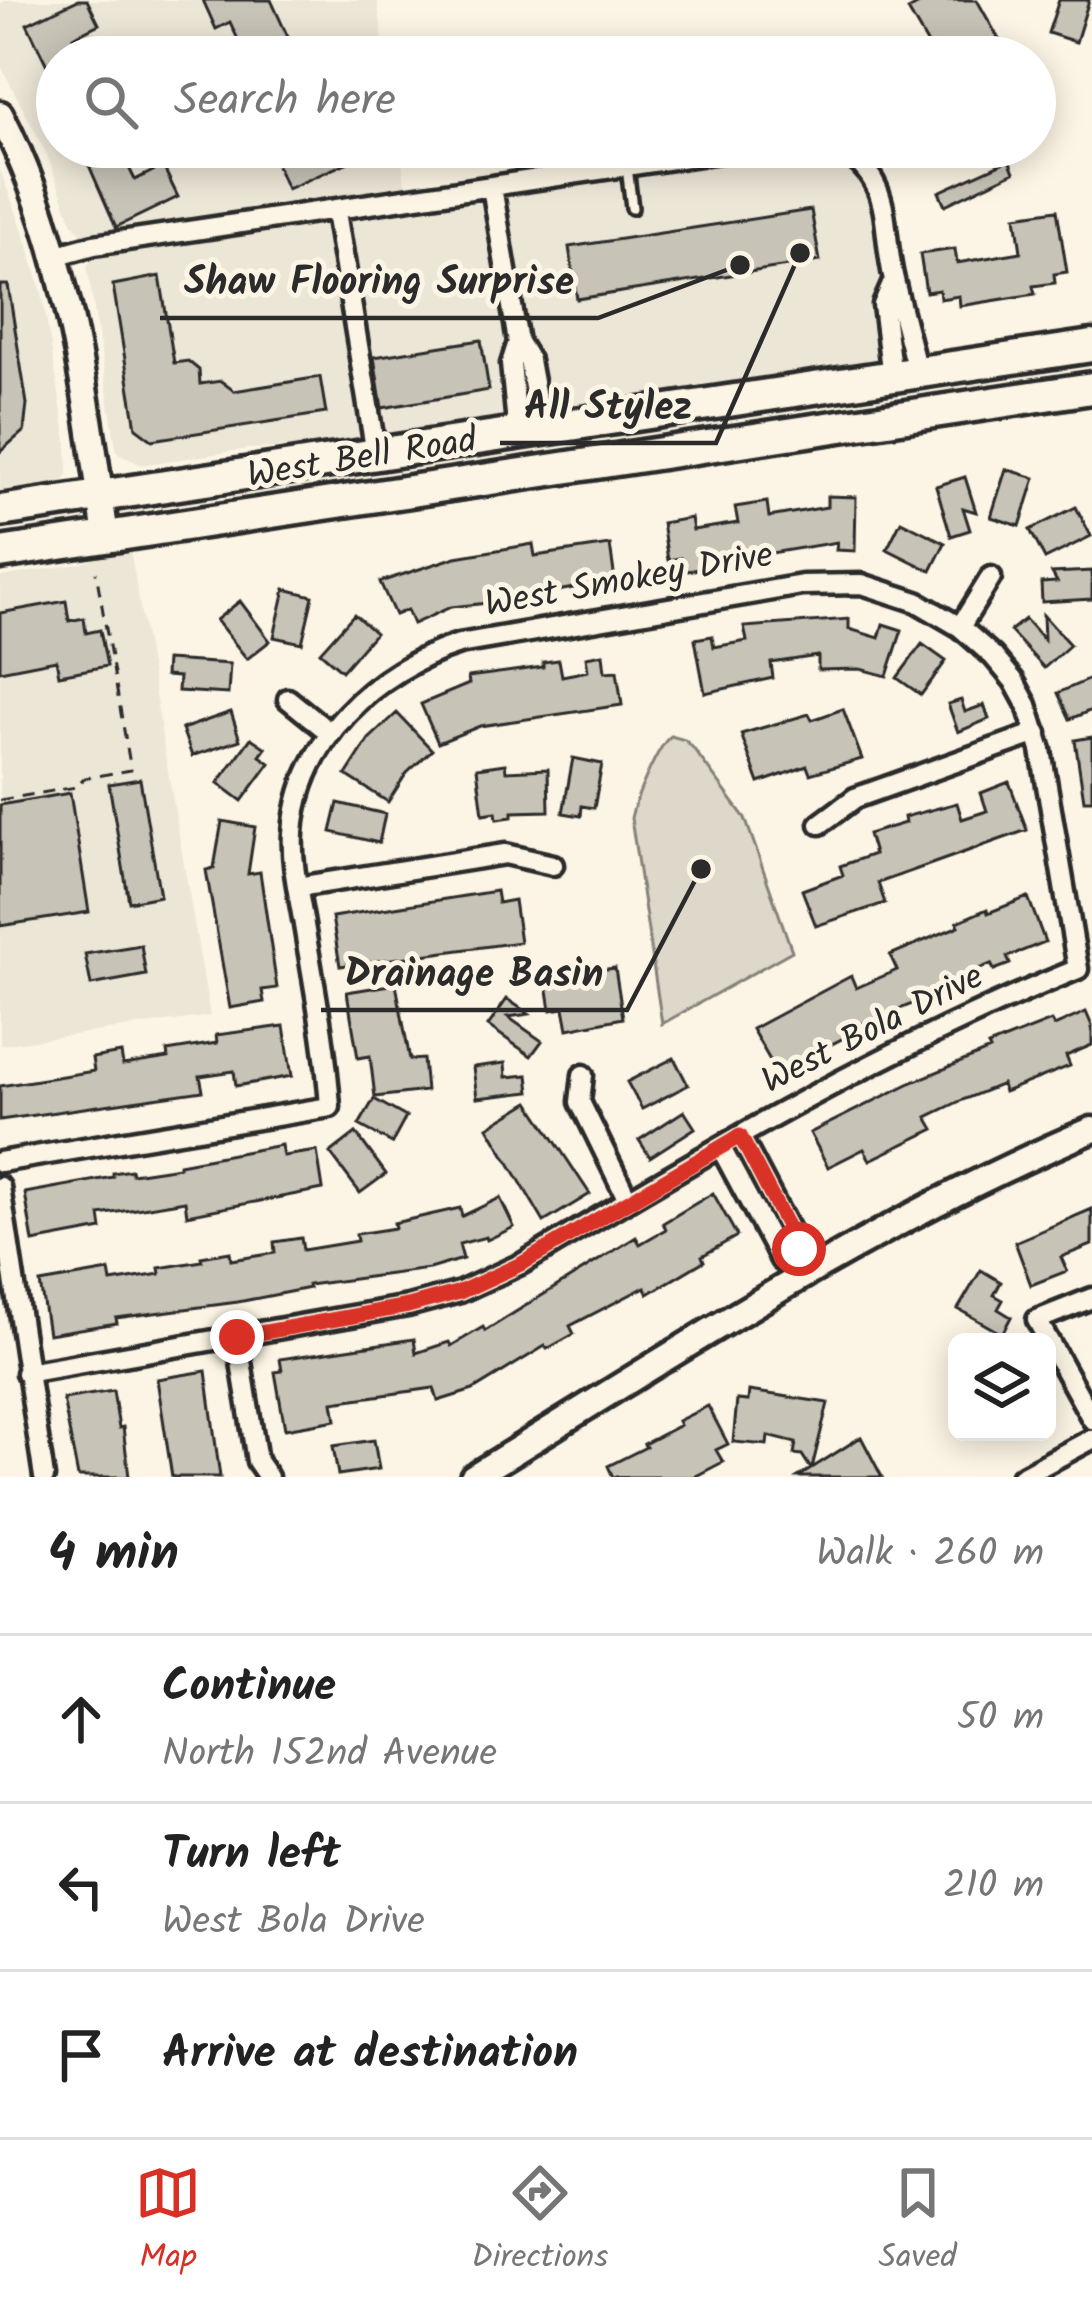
<!DOCTYPE html>
<meta charset="utf-8">
<style>
:root{--surface:#fff;--page:#f6f6f6;--text:#222;--muted:#767676;--line:#e0e0e0;--accent:#d93025}
body{margin:0;font-family:Kalam,sans-serif;background:var(--page);color:var(--text)}
.controls{position:absolute;right:36px;bottom:36px;display:grid;overflow:hidden;border-radius:18px;box-shadow:0 6px 30px #0003}
.controls button{width:108px;height:108px;display:grid;place-items:center;padding:0;border:0;border-bottom:3px solid var(--line);background:var(--surface);color:var(--text);font:60px sans-serif}
.stop{position:absolute;width:36px;height:36px;margin:-27px;border:9px solid #d93025;border-radius:50%;background:#fff}
.stop.end{background:#d93025;border-color:#fff;box-shadow:0 3px 12px #0008}
.list{margin:0;padding:0;list-style:none}
h2{display:flex;justify-content:space-between;align-items:center;height:156px;margin:0;padding:0 48px;font-size:51px}
h2 small{font-size:39px;font-weight:400;color:var(--muted)}
.list li{display:grid;grid-template-columns:78px 1fr auto;gap:36px;align-items:center;box-sizing:border-box;height:168px;padding:0 48px;border-top:3px solid var(--line)}
.list b{display:block;font-size:45px;white-space:nowrap}
.list p{margin:0;font-size:39px;white-space:nowrap;color:var(--muted)}
.list em{font-size:39px;font-style:normal;color:var(--muted)}
.icon{flex:none;width:66px;height:66px;fill:none;stroke:currentColor;stroke-width:2;stroke-linecap:round;stroke-linejoin:round}
.map{position:relative;flex:none;width:1092px;height:1477px;overflow:hidden}
.search{position:absolute;background:var(--surface);box-shadow:0 6px 30px #0003;left:36px;right:36px;top:36px;height:132px;display:flex;align-items:center;gap:30px;box-sizing:border-box;padding:0 42px;border-radius:66px;color:var(--muted);font-size:45px}
.sheet{height:660px;background:var(--surface)}
nav{display:flex;justify-content:space-around;align-items:center;box-sizing:border-box;height:168px;border-top:3px solid var(--line);background:var(--surface);font-size:33px;color:var(--muted)}
nav a{display:grid;justify-items:center;gap:6px}
nav .on{color:var(--accent)}
.map>svg:first-child{display:block}
.built{fill:#ece6d7}
.green{fill:#ded8ca;stroke:#84827a;stroke-width:3}
.building{fill:#c8c3b7;stroke:#2b2b2b;stroke-width:3}
.lines{fill:none;stroke-linecap:round;stroke-linejoin:round}
.service-casing{stroke:#2b2b2b;stroke-width:18}
.minor-casing{stroke:#2b2b2b;stroke-width:27}
.tertiary-casing{stroke:#2b2b2b;stroke-width:33}
.primary-casing{stroke:#2b2b2b;stroke-width:39}
.path{stroke:#2b2b2b;stroke-width:3;stroke-dasharray:12 9;stroke-linecap:butt}
.service{stroke:#fcf5e5;stroke-width:9}
.minor{stroke:#fcf5e5;stroke-width:18}
.tertiary{stroke:#fcf5e5;stroke-width:24}
.primary{stroke:#fcf5e5;stroke-width:30}
.route{stroke:#d93025;stroke-width:15}
.labels{text-anchor:middle;dominant-baseline:central;stroke-width:10;stroke-linejoin:round;paint-order:stroke}
.street-label{font-size:36px;fill:#2b2b2b;stroke:#fcf5e5}
.leader{fill:none;stroke:#2b2b2b;stroke-width:4.5}
.callout-dot{fill:#2b2b2b;stroke:#fcf5e5;stroke-width:4.5}
.callout-label{font-size:39px;text-anchor:middle;font-weight:bold;fill:#2b2b2b;stroke:#fcf5e5;stroke-width:10;stroke-linejoin:round;paint-order:stroke}
</style>
<div class="map">
<svg width="1092" height="1477" viewBox="0 0 1092 1477">
<rect width="100%" height="100%" fill="#fcf5e5"/>
<filter id="ink" filterUnits="userSpaceOnUse"><feTurbulence type="fractalNoise" baseFrequency=".00833" numOctaves="2"/><feDisplacementMap in="SourceGraphic" scale="24" xChannelSelector="R" yChannelSelector="G"/><feConvolveMatrix kernelMatrix="1 2 1 2 8 2 1 2 1" color-interpolation-filters="sRGB"/></filter>
<g filter="url(#ink)">
<path class="built" d="M 5,0 L 377,0 L 386,57 L 57,57 L 57,147 L 400,147 L 406,190 L 84,237 L 72,222 L 47,155 L 0,64 L 0,4 Z
M 795,147 L 832,150 L 864,179 L 873,199 L 896,359 L 324,446 L 248,449 L 141,465 L 117,452 L 87,266 L 93,257 Z
M 0,170 L 24,233 L 42,293 L 67,442 L 68,475 L 60,486 L 44,491 L 0,492 Z
M 130,549 L 210,1016 L 0,1045 L 0,577 L 78,564 Z"/>
<path class="green" d="M 671,736 L 685,740 L 693,748 L 745,818 L 792,951 L 662,1024 L 631,818 C 635,800 658,745 671,736 Z"/>
<path class="building" d="M 78,0 L 87,0 L 99,24 L 73,37 L 82,57 L 57,57 L 57,86 L 27,24 Z
M 203,0 L 271,0 L 297,57 L 246,57 L 230,22 L 216,29 Z
M 927,0 L 977,0 L 1009,57 L 935,57 L 908,10 Z
M 1059,0 L 1089,0 L 1076,42 L 1048,33 Z
M 81,147 L 119,147 L 135,180 L 163,166 L 178,197 L 116,227 Z
M 269,147 L 347,147 L 353,160 L 287,189 Z
M 1009,160 L 1014,172 L 945,205 L 939,192 Z
M 811,210 L 820,261 L 577,299 L 569,247 Z
M 1057,210 L 1067,272 L 1054,274 L 1055,283 L 1033,286 L 1035,294 L 960,306 L 959,296 L 940,299 L 939,290 L 926,292 L 920,254 L 955,249 L 957,263 L 1021,252 L 1016,216 Z
M 160,276 L 174,363 L 188,361 L 199,370 L 200,384 L 221,381 L 234,391 L 320,377 L 326,413 L 152,440 L 136,428 L 113,285 Z
M 0,285 L 8,285 L 27,404 L 24,431 L 0,452 Z
M 481,340 L 489,390 L 382,408 L 374,357 Z
M 1006,469 L 1035,478 L 1020,526 L 991,517 Z
M 965,477 L 976,512 L 963,508 L 970,530 L 951,536 L 936,486 Z
M 827,496 L 856,497 L 855,551 L 836,550 L 837,542 L 699,565 L 699,569 L 682,572 L 680,558 L 668,560 L 662,523 L 691,518 L 693,530 L 738,523 L 735,507 L 767,502 L 769,517 L 827,507 Z
M 1076,507 L 1091,536 L 1045,559 L 1030,530 Z
M 901,521 L 945,543 L 931,571 L 887,549 Z
M 533,544 L 535,556 L 610,545 L 615,580 L 506,601 L 451,607 L 413,624 L 407,610 L 395,615 L 380,582 L 456,557 Z
M 1092,571 L 1092,599 L 1042,602 L 1041,583 L 1057,582 L 1052,573 Z
M 285,589 L 313,596 L 302,643 L 274,637 Z
M 66,601 L 69,621 L 84,618 L 86,633 L 100,630 L 107,666 L 59,675 L 56,660 L 0,671 L 0,613 Z
M 240,601 L 270,641 L 247,659 L 216,620 Z
M 354,614 L 375,633 L 342,671 L 320,652 Z
M 1043,615 L 1070,645 L 1044,668 L 1010,631 L 1025,619 L 1044,640 Z
M 849,619 L 849,629 L 879,638 L 883,624 L 902,630 L 887,676 L 860,669 L 818,670 L 818,656 L 771,663 L 773,678 L 705,693 L 695,639 L 712,636 L 714,647 L 747,641 L 744,627 Z
M 922,644 L 946,661 L 921,695 L 897,678 Z
M 603,654 L 605,672 L 617,671 L 622,705 L 480,726 L 438,743 L 421,704 L 469,684 L 468,677 L 543,667 L 543,662 L 559,660 L 562,676 L 588,671 L 586,657 Z
M 166,660 L 230,664 L 228,694 L 178,691 L 179,677 L 165,676 Z
M 1092,678 L 1092,710 L 1070,719 L 1058,693 Z
M 961,700 L 965,712 L 984,705 L 989,719 L 958,732 L 948,704 Z
M 843,709 L 862,759 L 810,774 L 807,766 L 759,783 L 741,734 L 809,714 L 812,720 Z
M 231,712 L 240,740 L 192,756 L 182,729 Z
M 397,713 L 432,750 L 406,774 L 388,802 L 346,775 L 369,739 Z
M 1092,737 L 1092,800 L 1084,800 L 1075,740 Z
M 251,738 L 266,748 L 260,756 L 270,763 L 242,801 L 218,783 Z
M 573,758 L 602,764 L 594,808 L 582,806 L 581,816 L 563,813 Z
M 505,764 L 506,771 L 548,769 L 549,811 L 512,812 L 512,817 L 497,819 L 496,812 L 483,814 L 477,768 Z
M 140,779 L 160,896 L 129,902 L 109,784 Z
M 1009,782 L 1027,830 L 878,883 L 885,903 L 816,926 L 802,890 L 843,875 L 840,866 L 874,854 L 868,834 L 905,823 L 904,817 L 957,803 L 962,819 L 987,811 L 981,793 Z
M 70,793 L 89,912 L 0,926 L 0,805 Z
M 338,803 L 385,814 L 379,843 L 331,832 Z
M 222,821 L 255,827 L 248,874 L 260,872 L 277,988 L 262,990 L 264,1002 L 230,1008 L 206,870 L 214,868 Z
M 496,891 L 498,903 L 514,900 L 520,942 L 340,966 L 332,917 Z
M 1028,897 L 1045,942 L 1007,957 L 1010,964 L 994,970 L 991,964 L 960,977 L 963,984 L 859,1025 L 861,1029 L 793,1064 L 794,1067 L 779,1076 L 752,1029 L 851,976 L 856,988 L 897,970 L 890,955 L 959,926 L 957,922 L 987,909 L 988,913 Z
M 141,945 L 146,975 L 91,985 L 85,954 Z
M 615,968 L 623,1018 L 568,1029 L 564,1008 L 551,1010 L 546,977 Z
M 396,984 L 410,1060 L 423,1059 L 426,1091 L 375,1097 L 370,1056 L 358,1058 L 347,992 Z
M 507,999 L 529,1014 L 508,1017 L 542,1041 L 531,1056 L 488,1026 Z
M 1086,1012 L 1092,1026 L 1092,1045 L 1066,1056 L 1070,1066 L 1004,1092 L 1002,1084 L 960,1101 L 927,1117 L 934,1129 L 870,1160 L 864,1149 L 828,1167 L 810,1133 L 910,1083 L 990,1050 L 988,1046 L 1051,1021 L 1054,1026 Z
M 284,1026 L 292,1076 L 236,1086 L 234,1071 L 200,1076 L 203,1091 L 0,1120 L 0,1086 L 94,1071 L 92,1058 L 121,1053 L 123,1065 L 168,1058 L 167,1051 L 217,1043 L 216,1035 Z
M 674,1058 L 688,1085 L 642,1109 L 627,1082 Z
M 505,1063 L 506,1077 L 528,1075 L 530,1092 L 477,1098 L 473,1067 Z
M 374,1099 L 406,1117 L 392,1143 L 359,1125 Z
M 529,1102 L 590,1194 L 544,1222 L 488,1127 Z
M 684,1111 L 695,1128 L 650,1157 L 639,1140 Z
M 356,1133 L 386,1174 L 360,1193 L 330,1153 Z
M 281,1145 L 283,1156 L 317,1151 L 323,1189 L 187,1215 L 185,1201 L 100,1215 L 102,1229 L 33,1242 L 25,1193 L 113,1177 L 113,1173 L 131,1170 L 132,1174 L 179,1167 L 179,1164 Z
M 713,1193 L 737,1236 L 702,1256 L 704,1261 L 648,1294 L 645,1287 L 570,1326 L 574,1334 L 547,1349 L 545,1346 L 473,1390 L 438,1401 L 434,1388 L 333,1402 L 336,1420 L 285,1429 L 275,1372 L 282,1371 L 280,1359 L 414,1339 L 416,1353 L 449,1342 L 451,1346 L 483,1327 L 485,1331 L 636,1237 L 640,1244 L 666,1229 L 663,1223 Z
M 500,1198 L 514,1227 L 487,1240 L 486,1237 L 459,1244 L 463,1259 L 429,1269 L 308,1285 L 309,1288 L 238,1302 L 116,1318 L 117,1323 L 48,1334 L 40,1283 L 109,1271 L 111,1282 L 160,1274 L 159,1268 L 202,1261 L 201,1257 L 230,1252 L 231,1260 L 275,1253 L 274,1242 L 301,1238 L 303,1250 L 357,1241 L 356,1234 L 395,1228 L 394,1223 L 460,1208 L 462,1216 Z
M 1092,1209 L 1092,1245 L 1061,1257 L 1067,1271 L 1031,1285 L 1015,1242 Z
M 981,1270 L 1001,1282 L 994,1295 L 1003,1300 L 998,1309 L 1011,1317 L 1002,1334 L 958,1309 Z
M 206,1371 L 220,1477 L 172,1477 L 157,1379 Z
M 113,1391 L 119,1428 L 123,1427 L 129,1477 L 78,1477 L 63,1399 Z
M 749,1391 L 828,1403 L 812,1468 L 861,1437 L 882,1477 L 798,1477 L 811,1469 L 802,1455 L 794,1454 L 796,1443 L 768,1436 L 767,1445 L 733,1442 L 737,1400 L 748,1401 Z
M 708,1406 L 728,1444 L 716,1450 L 723,1462 L 694,1477 L 613,1477 L 608,1466 L 646,1447 L 644,1444 L 680,1425 L 678,1421 Z
M 374,1440 L 379,1469 L 338,1475 L 333,1446 Z"/>
<g class="lines">
<g class="service-casing">
<path id="service" d="M 627,167 L 632,208"/>
</g>
<g class="minor-casing">
<path id="minor" d="M 838,147 C 896,182 880,223 894,280 C 901,311 910,341 917,372
M 492,187 L 518,342 L 529,360 L 542,431
M 336,212 L 376,454
M 58,255 L 94,245 L 754,147
M 518,342 L 511,364 L 518,434
M 892,377 L 883,305 L 894,280
M 960,627 L 991,577
M 288,699 L 330,733
M 820,824 L 855,798 L 1037,733
M 298,887 L 505,854 L 553,865
M 583,1075 L 580,1102 L 628,1200
M 740,1136 L 799,1249 L 803,1275
M 721,1148 L 781,1260 L 803,1275
M 0,1162 L 330,1107 C 326,1046 314,985 304,925 C 299,895 291,863 293,833 C 299,740 376,670 459,644 L 802,585 L 862,584 L 917,602 L 960,627 L 993,656 L 1014,681 L 1027,705 L 1041,750 L 1078,969 C 884,1048 702,1155 523,1263 L 460,1292 L 408,1306 L 26,1373
M 0,1187 L 44,1477
M 1092,1298 L 1037,1320 L 1092,1419
M 237,1337 L 257,1461 L 268,1477
M 1021,1477 L 1092,1439"/>
</g>
<g class="tertiary-casing">
<path id="tertiary" d="M 0,114 C 69,250 85,388 106,537
M 473,1477 C 675,1353 873,1222 1092,1130"/>
</g>
<g class="primary-casing">
<path id="primary" d="M 0,511 L 1092,346
M 0,553 L 1092,388"/>
</g>
<path class="path" d="M 0,800 L 76,787 L 85,778 L 131,770 L 96,572"/>
<use href="#service" class="service"/>
<use href="#minor" class="minor"/>
<use href="#tertiary" class="tertiary"/>
<use href="#primary" class="primary"/>
</g>
</g>
<g class="lines" filter="url(#ink)">
<path class="route" d="M 237,1337 L 408,1306 L 460,1292 L 523,1263 L 740,1136 L 799,1249"/>
</g>
<g class="labels">
<g class="street-label">
<text transform="translate(362 459) rotate(-9)">West Bell Road</text>
<text transform="translate(629 581) rotate(-10)">West Smokey Drive</text>
<text transform="translate(873 1030) rotate(-27)">West Bola Drive</text>
</g>
</g>
<path class="leader" d="M740 265L598 318H160M800 253L716 443H500M701 869L627 1010H321"/>
<g class="callout-dot">
<circle cx="740" cy="265" r="12"/>
<circle cx="800" cy="253" r="12"/>
<circle cx="701" cy="869" r="12"/>
</g>
<g class="callout-label">
<text x="379" y="294">Shaw Flooring Surprise</text>
<text x="608" y="419">All Stylez</text>
<text x="474" y="986">Drainage Basin</text>
</g>
</svg>
<div class="controls">
<button><svg class="icon" aria-label="layers" viewBox="0 0 24 24"><path d="M12 4l9 5-9 5-9-5zM3 14l9 5 9-5"/></svg></button>
</div>
<div class="stop" style="left:799px;top:1249px"></div>
<div class="stop end" style="left:237px;top:1337px"></div>
<div class="search"><svg class="icon" aria-label="search" viewBox="0 0 24 24"><circle cx="10" cy="10" r="6"/><path d="M15 15l6 6"/></svg>Search here</div>
</div>
<section class="sheet">
<h2>4 min<small>Walk · 260 m</small></h2>
<ul class="list">
<li><svg class="icon" aria-label="ahead" viewBox="0 0 24 24"><path d="M12 20V5M6 11l6-6 6 6"/></svg><div><b>Continue</b><p>North 152nd Avenue</p></div><em>50 m</em></li>
<li><svg class="icon" aria-label="left" viewBox="0 0 24 24"><path d="M17 20v-9H6M10 6l-5 5 5 5"/></svg><div><b>Turn left</b><p>West Bola Drive</p></div><em>210 m</em></li>
<li><svg class="icon" aria-label="arrive" viewBox="0 0 24 24"><path d="M6 21V4h12l-3 4 3 4H6"/></svg><div><b>Arrive at destination</b></div></li>
</ul>
</section>
<nav>
<a class="on"><svg class="icon" aria-label="map" viewBox="0 0 24 24"><path d="M3 6l6-2 6 2 6-2v14l-6 2-6-2-6 2zM9 4v14M15 6v14"/></svg>Map</a>
<a><svg class="icon" aria-label="directions" viewBox="0 0 24 24"><path d="M12 3l9 9-9 9-9-9zM9 14v-3h6M13 9l2 2-2 2"/></svg>Directions</a>
<a><svg class="icon" aria-label="saved" viewBox="0 0 24 24"><path d="M7 4h10v16l-5-4-5 4z"/></svg>Saved</a>
</nav>
